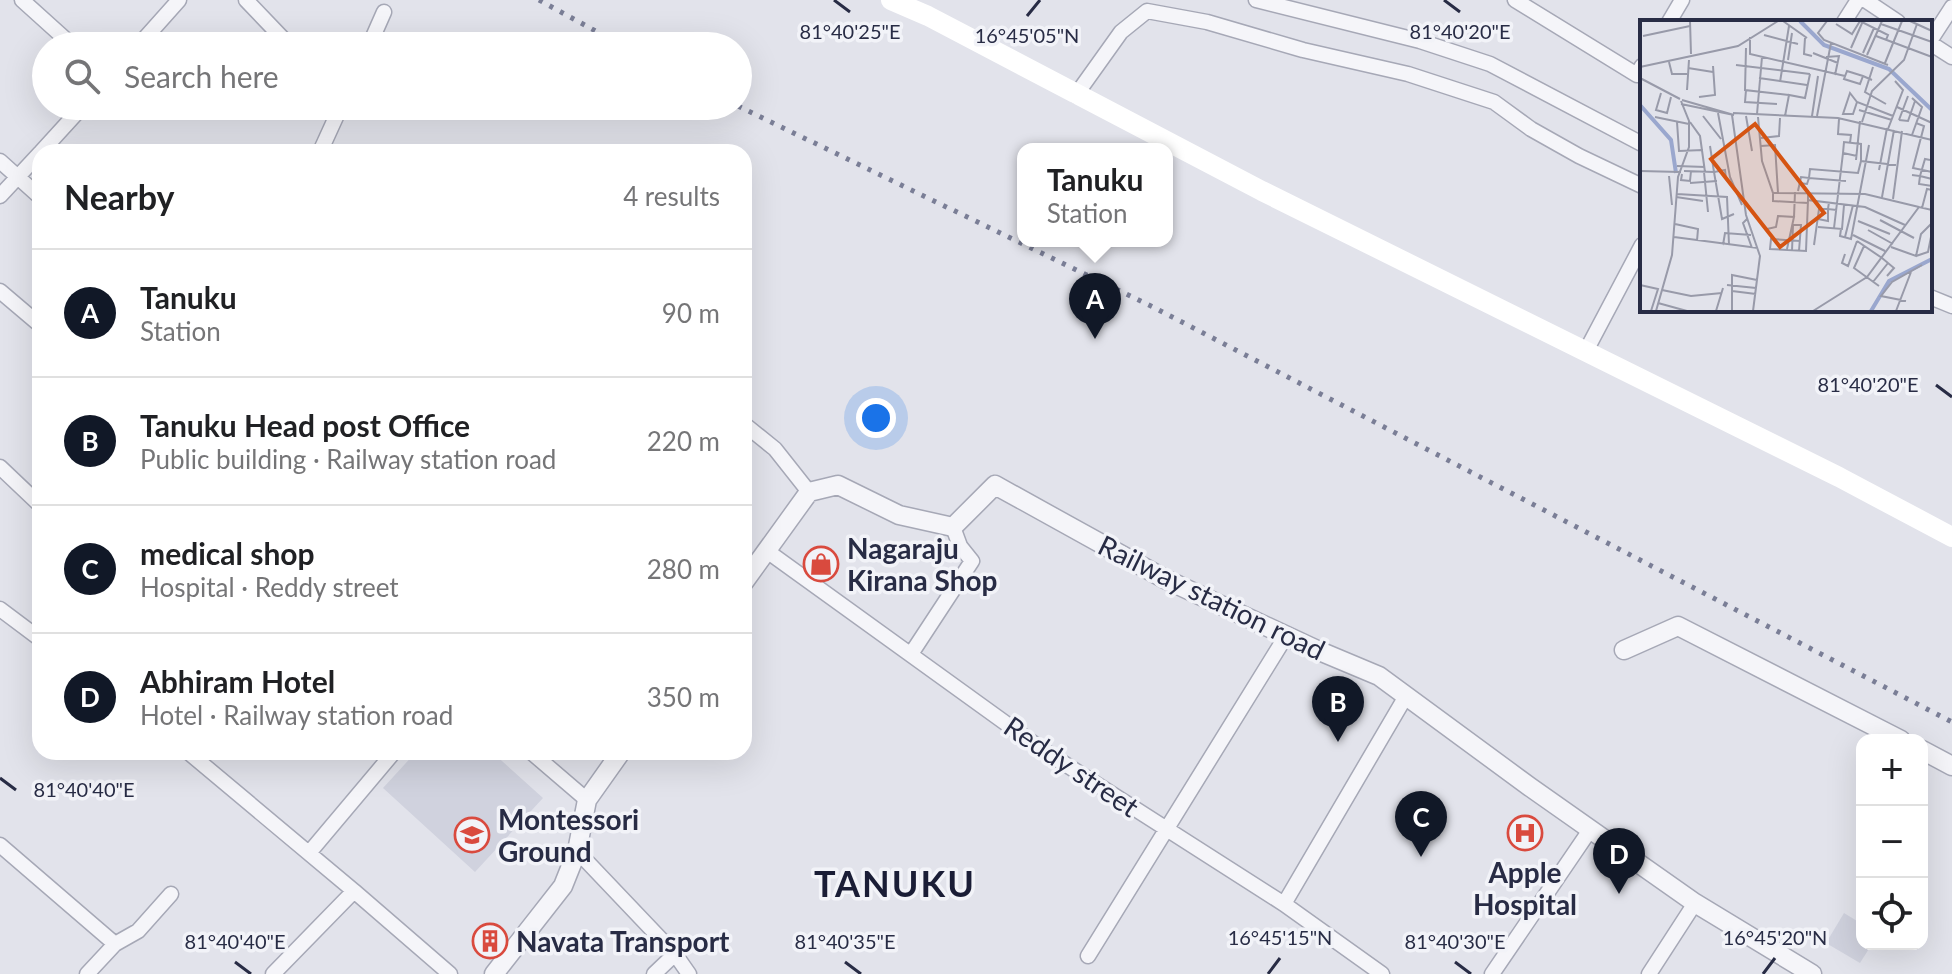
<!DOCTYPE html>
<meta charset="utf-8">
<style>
:root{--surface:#fff;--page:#f6f6f6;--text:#202124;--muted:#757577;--line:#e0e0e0;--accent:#111827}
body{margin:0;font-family:Lato,sans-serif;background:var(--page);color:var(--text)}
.controls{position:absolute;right:24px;bottom:24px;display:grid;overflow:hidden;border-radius:16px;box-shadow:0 8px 32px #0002}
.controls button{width:72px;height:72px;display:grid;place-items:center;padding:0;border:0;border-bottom:2px solid var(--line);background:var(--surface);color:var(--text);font:40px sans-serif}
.you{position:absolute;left:876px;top:418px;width:28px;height:28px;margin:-20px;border:6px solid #fff;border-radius:50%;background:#1a73e8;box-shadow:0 0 0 12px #1a73e833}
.badge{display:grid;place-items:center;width:52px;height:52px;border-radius:50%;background:var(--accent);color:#fff;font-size:26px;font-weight:700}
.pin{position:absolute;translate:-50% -66px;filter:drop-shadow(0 2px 4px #0008)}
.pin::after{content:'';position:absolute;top:42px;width:28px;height:24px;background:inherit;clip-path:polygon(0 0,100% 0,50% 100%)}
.popup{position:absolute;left:1017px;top:143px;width:156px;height:104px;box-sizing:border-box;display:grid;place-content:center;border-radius:16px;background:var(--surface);filter:drop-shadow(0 2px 6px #0005);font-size:26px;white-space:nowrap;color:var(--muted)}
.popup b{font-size:30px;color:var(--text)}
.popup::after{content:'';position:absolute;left:50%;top:100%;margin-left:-16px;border:16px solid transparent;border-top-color:var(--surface)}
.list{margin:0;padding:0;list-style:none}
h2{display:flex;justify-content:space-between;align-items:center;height:104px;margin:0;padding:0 32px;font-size:34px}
h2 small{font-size:26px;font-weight:400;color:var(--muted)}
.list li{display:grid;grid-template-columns:52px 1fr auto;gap:24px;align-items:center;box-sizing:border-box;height:128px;padding:0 32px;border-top:2px solid var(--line)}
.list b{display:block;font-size:30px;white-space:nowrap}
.list p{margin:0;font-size:26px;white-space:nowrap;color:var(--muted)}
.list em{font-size:26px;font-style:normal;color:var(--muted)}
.icon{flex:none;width:44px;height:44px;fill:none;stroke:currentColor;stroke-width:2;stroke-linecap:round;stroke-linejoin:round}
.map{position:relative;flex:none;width:1952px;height:974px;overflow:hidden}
.search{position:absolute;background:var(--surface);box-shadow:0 8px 32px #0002;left:32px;top:32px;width:720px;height:88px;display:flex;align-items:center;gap:20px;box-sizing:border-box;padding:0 28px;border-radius:44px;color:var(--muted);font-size:30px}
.panel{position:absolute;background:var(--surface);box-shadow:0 8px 32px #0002;left:32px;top:144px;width:720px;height:616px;border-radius:24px}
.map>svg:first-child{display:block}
.built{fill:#d0d2de}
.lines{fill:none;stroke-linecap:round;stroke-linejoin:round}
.minor-casing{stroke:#a6a8b6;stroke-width:17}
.tertiary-casing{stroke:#a6a8b6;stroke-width:21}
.minor{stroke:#f5f5f9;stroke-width:14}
.tertiary{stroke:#f5f5f9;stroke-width:18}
.secondary{stroke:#fff;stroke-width:20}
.rail{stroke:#7a7e96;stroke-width:5;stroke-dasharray:4 8;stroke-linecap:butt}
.ticks{fill:none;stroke:#282c45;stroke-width:3}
.labels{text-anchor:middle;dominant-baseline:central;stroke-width:7;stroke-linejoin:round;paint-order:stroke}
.poi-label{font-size:28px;font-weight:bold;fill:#282c45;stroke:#f2f3f8;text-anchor:start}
.street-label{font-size:28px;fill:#282c45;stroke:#f2f3f8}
.district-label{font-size:36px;font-weight:bold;letter-spacing:2px;fill:#1a1d36;stroke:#f2f3f8}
.inset-river{fill:none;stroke:#9aa7ce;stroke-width:4}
.inset-road{fill:none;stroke:#989aa9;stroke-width:2}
.view{fill:#d55412;fill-opacity:0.15;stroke:#d55412;stroke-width:4}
.inset-edge{fill:none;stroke:#282c45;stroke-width:4}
.ticks-label{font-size:20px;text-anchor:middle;fill:#282c45;stroke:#f2f3f8;stroke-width:7;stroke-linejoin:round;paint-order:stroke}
</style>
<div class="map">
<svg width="1952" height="974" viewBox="0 0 1952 974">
<rect width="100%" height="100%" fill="#e2e3eb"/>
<path class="built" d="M 416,752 L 492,752 L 543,798 L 475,872 L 383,788 Z
M 1844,913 L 1862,924 L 1862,944 L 1872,944 L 1860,963 L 1826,943 Z"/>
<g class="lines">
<g class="minor-casing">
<path id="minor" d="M 22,0 L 73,46
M 246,0 L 290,46
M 1256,0 L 1420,41 L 1490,64 L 1642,144
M 1515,0 L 1637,75 L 1642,66
M 1865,0 L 1898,22
M 1669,22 L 1682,0
M 1844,22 L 1858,0
M 1930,41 L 1952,7
M 1930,43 L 1952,57
M 138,46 L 179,0
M 369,46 L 384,12
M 1076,95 L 1121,32 L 1147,11 L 1207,22 L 1303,50 L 1408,74 L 1494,102 L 1531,129 L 1579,156 L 1642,186
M 41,152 L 83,106
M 320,152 L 341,106
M 0,161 L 40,197
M 0,196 L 40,153
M 0,291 L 40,325
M 1930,297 L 1952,306
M 1586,351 L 1642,245
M 744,424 L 775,449 L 809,492
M 0,467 L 40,505
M 767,551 L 1040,748 L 1284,904 L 1382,974
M 0,609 L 40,639
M 911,654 L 972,561 L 960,546 L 953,527
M 188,752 L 354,891
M 531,752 L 587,800
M 0,845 L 115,944 L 87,974
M 577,851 L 675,954 L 689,974
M 309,853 L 394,752
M 1284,904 L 1406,696
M 115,944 L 138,931 L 171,894
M 1088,956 L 1286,636
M 273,974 L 354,891 L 450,974
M 654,974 L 675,954
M 1492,974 L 1590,830
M 1649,974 L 1695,903"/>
</g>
<g class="tertiary-casing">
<path id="tertiary" d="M 744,582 L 809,492 L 838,485 L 899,515 L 953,527 L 995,485 L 1165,579 L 1317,650 L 1379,676 L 1530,787 L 1695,903 L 1812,974
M 1624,650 L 1678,626 L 1901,740
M 1922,750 L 1952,766
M 494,974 L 563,886 L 577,851 L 587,800 L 621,752"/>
</g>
<use href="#minor" class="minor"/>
<use href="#tertiary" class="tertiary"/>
<path class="secondary" d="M 891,0 L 928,16 L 1262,191 L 1839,477 L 1952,537"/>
<path class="rail" d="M 539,0 L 623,46
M 738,106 L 1153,307 L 1952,722"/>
</g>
<path class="ticks" d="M 834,0 L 850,12M 1444,0 L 1460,12M 1027,16 L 1040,0M 1936,385 L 1952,397M 0,778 L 16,790M 235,962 L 251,974M 845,962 L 861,974M 1455,962 L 1471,974M 1268,974 L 1280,958M 1763,974 L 1775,958"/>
<defs>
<g id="shop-ring" transform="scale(1.8)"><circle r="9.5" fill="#f2f3f8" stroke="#d94a3e" stroke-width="1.5"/><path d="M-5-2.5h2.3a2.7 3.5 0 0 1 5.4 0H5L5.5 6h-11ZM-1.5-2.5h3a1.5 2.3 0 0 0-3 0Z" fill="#d94a3e"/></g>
<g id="hospital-ring" transform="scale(1.8)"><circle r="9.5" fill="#f2f3f8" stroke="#d94a3e" stroke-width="1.5"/><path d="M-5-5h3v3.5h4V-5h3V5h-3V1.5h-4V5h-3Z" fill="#d94a3e"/></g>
<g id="school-ring" transform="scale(1.8)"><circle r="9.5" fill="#f2f3f8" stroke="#d94a3e" stroke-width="1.5"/><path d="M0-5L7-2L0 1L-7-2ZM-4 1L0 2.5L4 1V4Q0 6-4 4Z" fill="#d94a3e"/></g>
<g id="building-ring" transform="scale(1.8)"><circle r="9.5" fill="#f2f3f8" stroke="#d94a3e" stroke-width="1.5"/><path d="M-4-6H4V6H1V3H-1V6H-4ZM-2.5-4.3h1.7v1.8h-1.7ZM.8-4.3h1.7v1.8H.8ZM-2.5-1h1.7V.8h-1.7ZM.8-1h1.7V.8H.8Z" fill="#d94a3e"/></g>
</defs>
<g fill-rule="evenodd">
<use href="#shop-ring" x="821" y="564"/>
<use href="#hospital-ring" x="1525" y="833"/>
<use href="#school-ring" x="472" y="835"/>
<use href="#building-ring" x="490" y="941"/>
</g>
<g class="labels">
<g class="poi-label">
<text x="847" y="548">Nagaraju<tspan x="847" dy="32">Kirana Shop</tspan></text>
<text x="498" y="819">Montessori<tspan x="498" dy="32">Ground</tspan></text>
<text x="1525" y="872" text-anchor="middle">Apple<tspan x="1525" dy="32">Hospital</tspan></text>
<text x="516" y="941">Navata Transport</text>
</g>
<g class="street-label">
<text transform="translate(1212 597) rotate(26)">Railway station road</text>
<text transform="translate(1072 766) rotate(34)">Reddy street</text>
</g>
<g class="district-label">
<text x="895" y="883">TANUKU</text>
</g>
</g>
<g transform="translate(1640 20)">
<rect width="292" height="292" fill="#e2e3eb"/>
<path class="inset-river" d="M 160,1 L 184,25 L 249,49 L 292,90M 0,85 L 31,120 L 36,153M 231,291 L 249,261 L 292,239"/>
<path class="inset-road" d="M 50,1 L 51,34M 143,1 L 167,18M 187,1 L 178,13 L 184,20 L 248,45M 270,1 L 292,11M 196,4 L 212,14 L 220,1 L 248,15 L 246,20M 241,4 L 292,22M 124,15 L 158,24M 3,16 L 50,6M 236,16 L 292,37M 110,17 L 110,34 L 205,56M 165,18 L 164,34 L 172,36M 106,28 L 105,70 L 149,75M 211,28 L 223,1M 173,33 L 198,43M 223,33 L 234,8M 227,35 L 242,1M 186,37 L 199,36 L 195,55M 148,40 L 152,13M 29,42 L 32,54 L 47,54M 245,43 L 262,1M 96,45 L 170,54M 0,47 L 98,26 L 138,1M 233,47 L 225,72 L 246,84M 48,48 L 73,52M 223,56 L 220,64 L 204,59 L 207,51 L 223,56 L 232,60M 0,58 L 40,79M 119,58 L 167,65M 140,62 L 149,6M 47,70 L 49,40M 106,70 L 105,82 L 137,84M 21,73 L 16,90 L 27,93 L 31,77M 59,77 L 75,75 L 73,46M 272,78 L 282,87 L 272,115M 217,82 L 213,94 L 203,94 L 210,73 L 217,82 L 253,96M 41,84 L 94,95 L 42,80M 257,87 L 292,103M 219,90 L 252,100M 78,93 L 90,157 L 102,185M 93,93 L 198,98 L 292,120M 117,94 L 122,37M 92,95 L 106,195 L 120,236 L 113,291M 63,96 L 81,119M 106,96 L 112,131M 145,96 L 149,75 L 165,78 L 170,54M 172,96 L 178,56M 177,96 L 191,23M 15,97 L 49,104M 118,97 L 122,141 L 133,173 L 225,174 L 279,187M 199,99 L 198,114 L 211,115 L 210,123M 259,100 L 268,101 L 275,81M 259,100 L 268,76M 37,102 L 39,131 L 63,130M 50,102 L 60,116 L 65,152M 222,102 L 232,71 L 264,40 L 277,4M 276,103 L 284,106 L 273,148 L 292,152M 248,109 L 263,70 L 255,61M 121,118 L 139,116 L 140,98M 121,126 L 135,125 L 138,173M 217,136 L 203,133 L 204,122 L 221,124 L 221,141 L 256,145M 216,140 L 220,101M 290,140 L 285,139 L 280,156 L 292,159M 37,146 L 65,147M 239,150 L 247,108M 0,151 L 41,152M 44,151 L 74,152 L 70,126M 64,152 L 68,192M 42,154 L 41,160 L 50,161 L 51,151M 272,155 L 280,156 L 279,164 L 292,166M 29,156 L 32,185M 86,159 L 85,150 L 74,152 L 82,199 L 94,194M 50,163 L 77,161M 159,163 L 167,164 L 169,158 L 206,161M 168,170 L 168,180 L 225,187 L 265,205M 158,171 L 161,157 L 169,158 L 170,149 L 218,153 L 221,141M 37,174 L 87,177 L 89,225M 133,174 L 133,181 L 168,183M 36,177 L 63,181M 242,177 L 254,110M 253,179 L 262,111M 282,188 L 287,169 L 292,170M 154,197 L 155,172M 107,199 L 103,203 L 112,228M 178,199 L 188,201 L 188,189 L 197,190M 240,200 L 274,218M 218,201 L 250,214M 35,204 L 58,209 L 57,221M 178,207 L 202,209 L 204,185M 194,208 L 203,133M 127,209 L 136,207 L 138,196 L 154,197 L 147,229M 201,209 L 200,216 L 211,219 L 229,125M 228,210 L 253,224M 213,215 L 245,231M 34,217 L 118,228M 205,217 L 213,185M 160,221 L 131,219 L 130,229 L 166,231 L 168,180M 217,221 L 242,238M 83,225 L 85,213 L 111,215M 174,225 L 179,189 L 188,189 L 189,182M 224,226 L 214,248 L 239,266M 251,227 L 276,236 L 281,214 L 292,203M 152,231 L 153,205 L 161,205 L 159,231M 205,234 L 202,243 L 208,246 L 217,221M 276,236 L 288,232 L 292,212M 242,238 L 254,248 L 247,256M 233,262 L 248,243M 0,265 L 18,269 L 11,291M 87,265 L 116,268M 22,270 L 51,276 L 82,273M 92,271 L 116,274M 266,281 L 241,276 L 252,262 L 282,245M 18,283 L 47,291M 16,291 L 32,235 L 38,157 L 49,127 L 49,101 L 41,81M 76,291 L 83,268M 92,291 L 92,255 L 117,260M 173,291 L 227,257 L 279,187 L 292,190M 256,291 L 271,252"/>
<path class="view" d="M 115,104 L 184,193 L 140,227 L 71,139 Z"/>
<rect width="292" height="292" class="inset-edge"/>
</g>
<g class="ticks-label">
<text x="850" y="39">81°40'25"E</text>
<text x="1460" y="39">81°40'20"E</text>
<text x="1027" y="43">16°45'05"N</text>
<text x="1868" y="392">81°40'20"E</text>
<text x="84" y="797">81°40'40"E</text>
<text x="1280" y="945">16°45'15"N</text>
<text x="1775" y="945">16°45'20"N</text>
<text x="235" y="949">81°40'40"E</text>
<text x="845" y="949">81°40'35"E</text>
<text x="1455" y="949">81°40'30"E</text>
</g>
</svg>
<div class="controls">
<button>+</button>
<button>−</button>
<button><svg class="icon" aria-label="locate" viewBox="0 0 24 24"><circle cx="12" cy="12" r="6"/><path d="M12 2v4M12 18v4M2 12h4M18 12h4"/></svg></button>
</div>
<div class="you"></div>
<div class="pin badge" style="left:1095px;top:339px">A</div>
<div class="popup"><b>Tanuku</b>Station</div>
<div class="pin badge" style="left:1338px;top:742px">B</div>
<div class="pin badge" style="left:1421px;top:857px">C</div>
<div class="pin badge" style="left:1619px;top:894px">D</div>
<div class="search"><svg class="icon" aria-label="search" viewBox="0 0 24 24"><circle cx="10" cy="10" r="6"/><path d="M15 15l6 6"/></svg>Search here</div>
<section class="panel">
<h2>Nearby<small>4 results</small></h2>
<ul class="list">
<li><span class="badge">A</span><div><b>Tanuku</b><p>Station</p></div><em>90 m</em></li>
<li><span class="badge">B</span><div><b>Tanuku Head post Office</b><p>Public building · Railway station road</p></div><em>220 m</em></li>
<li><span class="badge">C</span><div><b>medical shop</b><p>Hospital · Reddy street</p></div><em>280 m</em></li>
<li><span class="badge">D</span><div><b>Abhiram Hotel</b><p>Hotel · Railway station road</p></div><em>350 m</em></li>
</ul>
</section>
</div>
